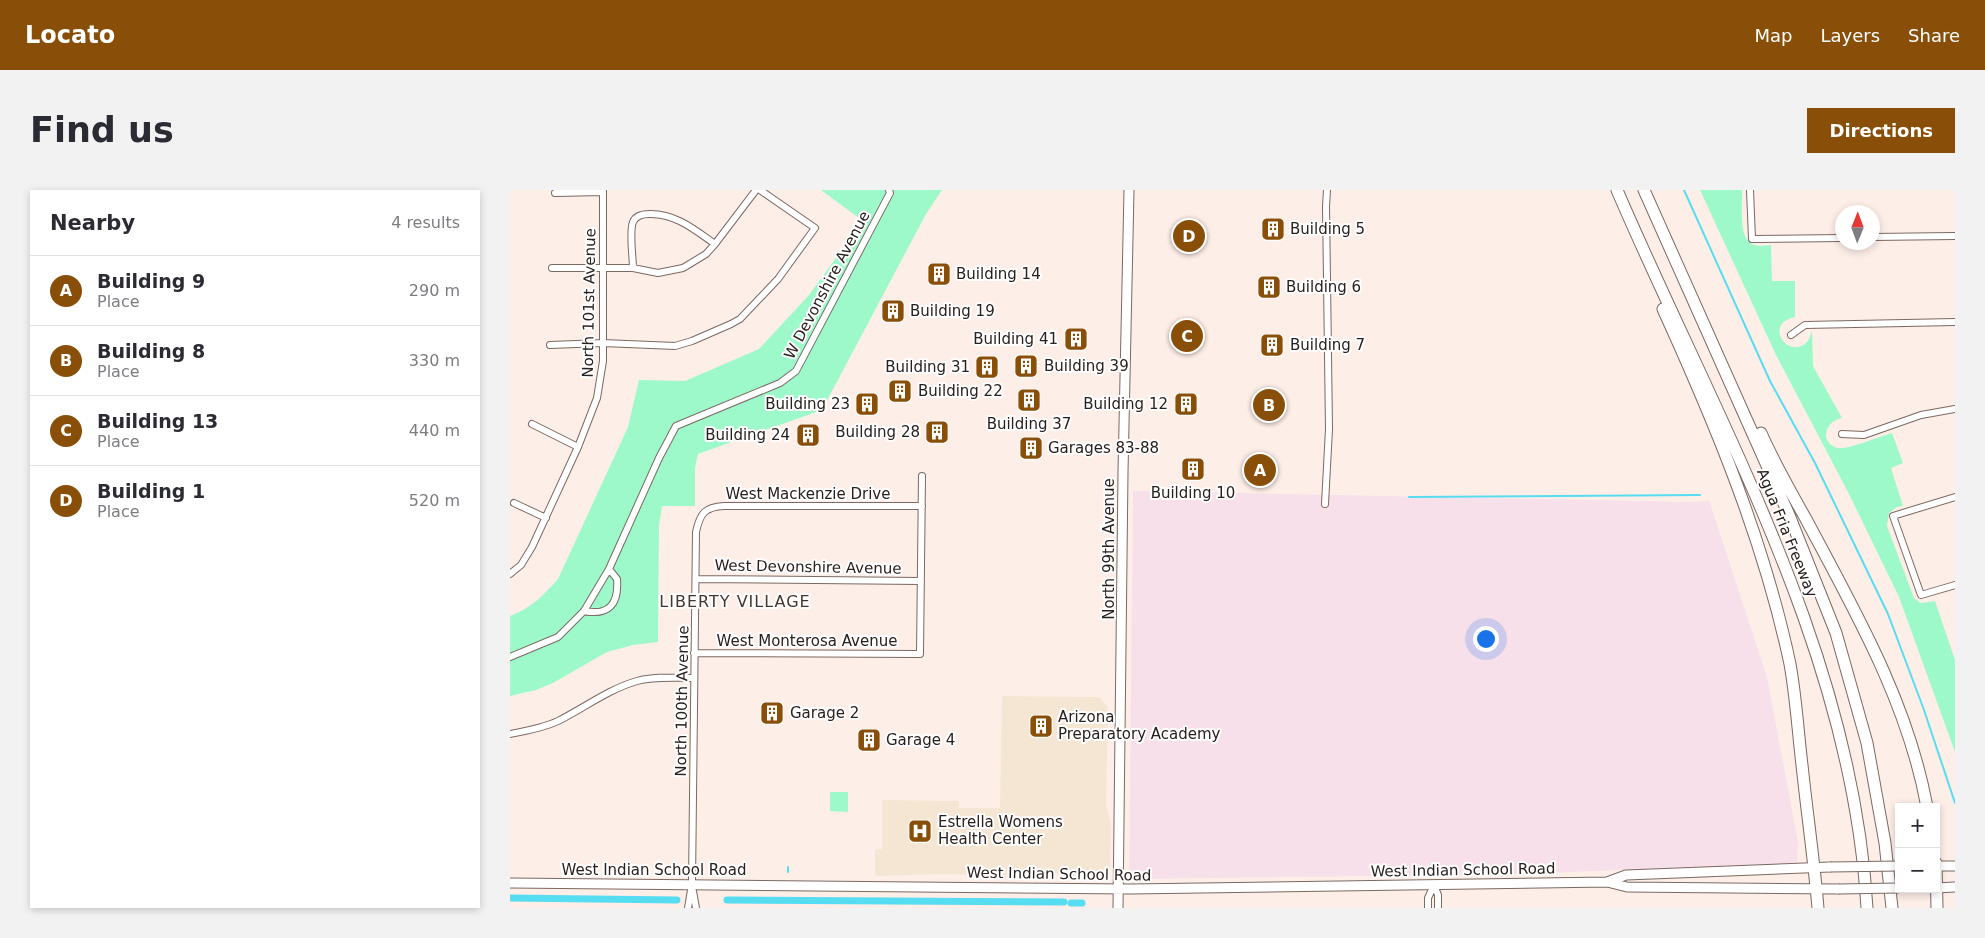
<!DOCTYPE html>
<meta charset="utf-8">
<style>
:root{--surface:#fff;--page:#f2f2f3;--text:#2b2b33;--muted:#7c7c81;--line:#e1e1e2;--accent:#894f08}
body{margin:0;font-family:"DejaVu Sans",sans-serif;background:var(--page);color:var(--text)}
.controls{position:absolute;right:15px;bottom:15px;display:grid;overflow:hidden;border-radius:0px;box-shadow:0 2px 8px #0003}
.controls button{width:45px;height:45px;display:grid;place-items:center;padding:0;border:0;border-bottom:1px solid var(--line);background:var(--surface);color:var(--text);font:25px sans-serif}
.compass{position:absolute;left:1325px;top:15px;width:45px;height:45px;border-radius:50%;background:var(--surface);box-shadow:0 2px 8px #0003;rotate:1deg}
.you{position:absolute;left:975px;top:448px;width:18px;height:18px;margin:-12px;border:4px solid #fff;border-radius:50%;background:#1a73e8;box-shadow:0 0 0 8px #1a73e833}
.badge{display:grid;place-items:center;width:32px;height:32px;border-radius:50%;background:var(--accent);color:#fff;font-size:16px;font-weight:700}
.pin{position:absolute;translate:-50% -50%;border:2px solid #fff;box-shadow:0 1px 5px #0006}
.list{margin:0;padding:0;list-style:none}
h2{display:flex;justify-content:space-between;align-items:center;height:65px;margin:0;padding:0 20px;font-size:21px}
h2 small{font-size:16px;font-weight:400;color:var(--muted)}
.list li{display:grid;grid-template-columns:32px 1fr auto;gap:15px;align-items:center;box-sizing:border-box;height:70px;padding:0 20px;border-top:1px solid var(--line)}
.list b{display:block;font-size:19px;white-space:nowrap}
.list p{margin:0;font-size:16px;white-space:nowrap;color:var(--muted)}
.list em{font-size:16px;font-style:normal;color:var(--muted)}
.map{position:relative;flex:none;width:1445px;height:718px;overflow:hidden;border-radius:0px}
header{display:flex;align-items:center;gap:30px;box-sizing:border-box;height:70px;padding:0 25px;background:var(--accent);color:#fff}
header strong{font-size:24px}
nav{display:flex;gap:28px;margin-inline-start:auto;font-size:18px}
.intro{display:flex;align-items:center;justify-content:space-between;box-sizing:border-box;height:120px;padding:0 30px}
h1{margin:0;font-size:35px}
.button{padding:12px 22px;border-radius:0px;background:var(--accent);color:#fff;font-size:18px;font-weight:700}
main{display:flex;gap:30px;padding:0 30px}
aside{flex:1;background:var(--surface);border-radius:0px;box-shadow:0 2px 8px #0003}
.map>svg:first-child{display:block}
.commercial{fill:#f5e5d3}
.industrial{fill:#f8e0eb}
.green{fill:#9df9ca}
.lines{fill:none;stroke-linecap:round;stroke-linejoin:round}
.stream{stroke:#56ddf1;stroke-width:2}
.canal{stroke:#56ddf1;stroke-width:7}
.street-casing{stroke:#7b6962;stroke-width:8}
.secondary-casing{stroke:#7b6962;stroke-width:11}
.highway-casing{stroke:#7b6962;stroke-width:13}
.street{stroke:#fff;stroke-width:6}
.secondary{stroke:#fff;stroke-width:9}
.highway{stroke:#fff;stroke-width:11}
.secondary-bridge-casing{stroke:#7b6962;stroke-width:11;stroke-linecap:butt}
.secondary-bridge{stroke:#fff;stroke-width:9}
.labels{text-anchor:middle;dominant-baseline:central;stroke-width:4;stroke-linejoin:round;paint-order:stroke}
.poi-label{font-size:15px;fill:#28201e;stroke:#fff;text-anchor:start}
.street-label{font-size:15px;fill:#28201e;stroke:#fff}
.neighbourhood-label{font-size:16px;letter-spacing:1px;fill:#45352f;stroke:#fff}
</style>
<header>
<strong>Locato</strong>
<nav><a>Map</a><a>Layers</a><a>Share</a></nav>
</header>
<div class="intro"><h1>Find us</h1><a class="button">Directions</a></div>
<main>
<aside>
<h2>Nearby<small>4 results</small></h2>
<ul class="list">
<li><span class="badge">A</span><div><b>Building 9</b><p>Place</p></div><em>290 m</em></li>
<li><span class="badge">B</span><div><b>Building 8</b><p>Place</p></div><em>330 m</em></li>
<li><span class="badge">C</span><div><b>Building 13</b><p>Place</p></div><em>440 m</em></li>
<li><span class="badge">D</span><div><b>Building 1</b><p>Place</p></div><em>520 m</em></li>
</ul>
</aside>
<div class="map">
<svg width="1445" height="718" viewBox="0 0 1445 718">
<rect width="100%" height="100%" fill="#feeee8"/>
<path class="commercial" d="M 492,506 L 589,507 L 598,517 L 596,615 L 601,634 L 600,683 L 598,687 L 595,689 L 574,688 L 556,684 L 528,684 L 506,688 L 481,685 L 431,684 L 365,686 L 365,660 L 372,659 L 372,610 L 449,611 L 449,618 L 490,618 Z"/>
<path class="industrial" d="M 623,301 L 1185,312 L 1199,310 L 1257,487 L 1288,652 L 1287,672 L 1246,677 L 1131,679 L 1012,684 L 619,689 Z"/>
<path class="green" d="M 311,0 L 432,0 L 416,24 L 312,220 L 188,264 L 185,278 L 185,316 L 152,316 L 149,336 L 148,452 L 123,455 L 97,462 L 43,493 L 26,500 L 0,506 L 0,426 C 20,419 34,405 48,389 L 118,237 L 129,190 L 175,191 L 249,159 L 299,105 L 353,31 Z
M 1190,0 L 1232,0 C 1233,14 1227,51 1245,55 C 1250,57 1256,55 1261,55 L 1262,91 L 1285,91 L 1285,127 C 1252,134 1279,171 1297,152 C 1300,149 1300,145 1302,141 L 1303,176 L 1332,228 C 1313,232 1310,254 1328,258 C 1337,260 1371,246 1382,243 L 1393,273 L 1381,278 L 1393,316 L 1387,317 L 1379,323 L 1377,336 L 1404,408 L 1411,413 L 1425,411 L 1445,470 L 1445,562 L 1389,407 L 1339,304 L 1266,165 Z
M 320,602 L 338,602 L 338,622 L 320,621 Z"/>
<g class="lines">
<path class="stream" d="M 1174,0 L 1260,191 L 1305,273 L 1378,424 L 1414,520 L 1445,613
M 899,307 L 1190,305
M 227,682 L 232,678
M 278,682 L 278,677"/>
<path class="canal" d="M 0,708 L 167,710
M 217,710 L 554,712
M 561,713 L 572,713"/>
<g class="street-casing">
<path id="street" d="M 1240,0 L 1242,49 L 1332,48
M 45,3 L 93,2
M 1362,47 L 1445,46
M 42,78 L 123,78 L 148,83 L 173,78 L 196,64 L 205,54 L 246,0
M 123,78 C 123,67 119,42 123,32 C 126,25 133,24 139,24 C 165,23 185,40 205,54
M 1281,145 L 1295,135 L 1445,132
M 40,155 L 93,153 L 165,156 L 182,151 L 221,134 L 230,129 L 268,89 L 305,38 L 250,0
M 22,234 L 68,257
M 1332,244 L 1354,245 L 1411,225 L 1445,219
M 1445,307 L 1383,326 L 1411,405 L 1445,395
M 4,313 L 36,328
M 815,314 L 819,239 L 816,16 L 817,0
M 0,384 L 11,375 L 22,357 L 68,257 L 87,208 L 93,171 L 93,0
M 186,389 L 411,391
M 74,421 C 99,426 109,414 107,389 L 99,379
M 184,463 L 410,464 L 412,286
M 0,467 L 48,447 L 74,421 L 99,379 L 149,268 L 166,236 L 270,193 L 286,181 L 380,3 L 379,0
M 0,544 C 16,541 33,538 48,531 C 74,518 99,499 127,491 C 145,486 165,488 184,488
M 924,695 L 928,705 L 928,718
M 183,701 L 186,718
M 178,718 L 182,694 L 186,342 C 190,323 195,317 214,316 L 412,316
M 918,718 L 918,708 L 924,695"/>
</g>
<g class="secondary-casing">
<path id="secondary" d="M 1426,676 L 1445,676
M 1097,692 L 1116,685 L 1320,677
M 0,693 L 620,699 L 1097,692 L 1117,697 L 1328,699
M 1426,698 L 1445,697
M 608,718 L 613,282 L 619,0"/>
</g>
<g class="highway-casing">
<path id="highway" d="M 1107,0 C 1207,233 1342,459 1357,718
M 1134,0 L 1279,325 L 1326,443 L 1357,553 L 1375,653 L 1382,718
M 1153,119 C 1205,233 1254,351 1280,474 C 1286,507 1288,542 1292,575 C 1297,623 1304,670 1308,718
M 1251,243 C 1264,273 1281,302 1297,331 C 1346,423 1398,513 1417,617
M 1426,673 L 1427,718"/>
</g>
<use href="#street" class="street"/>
<use href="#secondary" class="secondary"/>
<use href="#highway" class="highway"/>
<g class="secondary-bridge-casing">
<path id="secondary-bridge" d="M 1320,677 L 1389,676
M 1328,699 L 1389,698"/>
</g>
<use href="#secondary-bridge" class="secondary-bridge"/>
</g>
<defs>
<g id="building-square" transform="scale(1.25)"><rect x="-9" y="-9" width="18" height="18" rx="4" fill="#894f08" stroke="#fff"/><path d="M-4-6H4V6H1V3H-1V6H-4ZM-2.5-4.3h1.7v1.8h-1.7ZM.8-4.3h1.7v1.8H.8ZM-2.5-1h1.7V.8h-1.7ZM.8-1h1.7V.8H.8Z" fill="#fff"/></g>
<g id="hospital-square" transform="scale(1.25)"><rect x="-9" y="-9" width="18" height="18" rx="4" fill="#894f08" stroke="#fff"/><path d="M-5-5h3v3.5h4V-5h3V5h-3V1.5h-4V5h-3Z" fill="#fff"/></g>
</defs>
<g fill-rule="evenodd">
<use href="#building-square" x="763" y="39"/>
<use href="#building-square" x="429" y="84"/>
<use href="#building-square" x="759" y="97"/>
<use href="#building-square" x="383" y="121"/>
<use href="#building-square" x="566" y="149"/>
<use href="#building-square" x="762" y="155"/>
<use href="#building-square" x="516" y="176"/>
<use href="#building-square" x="477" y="177"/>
<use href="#building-square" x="390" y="201"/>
<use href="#building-square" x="519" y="210"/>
<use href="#building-square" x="357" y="214"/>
<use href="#building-square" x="676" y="214"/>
<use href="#building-square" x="427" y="242"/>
<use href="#building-square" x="298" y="245"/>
<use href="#building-square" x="521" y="258"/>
<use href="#building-square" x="683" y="279"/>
<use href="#building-square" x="262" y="523"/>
<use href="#building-square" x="531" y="536"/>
<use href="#building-square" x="359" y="550"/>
<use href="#hospital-square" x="410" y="641"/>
</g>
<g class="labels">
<g class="poi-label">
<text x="780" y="39">Building 5</text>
<text x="446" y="84">Building 14</text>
<text x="776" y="97">Building 6</text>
<text x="400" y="121">Building 19</text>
<text x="548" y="149" text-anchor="end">Building 41</text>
<text x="780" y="155">Building 7</text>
<text x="534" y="176">Building 39</text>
<text x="460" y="177" text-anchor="end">Building 31</text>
<text x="408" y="201">Building 22</text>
<text x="340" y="214" text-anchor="end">Building 23</text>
<text x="658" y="214" text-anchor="end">Building 12</text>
<text x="519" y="234" text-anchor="middle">Building 37</text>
<text x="410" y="242" text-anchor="end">Building 28</text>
<text x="280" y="245" text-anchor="end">Building 24</text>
<text x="538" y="258">Garages 83-88</text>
<text x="683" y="303" text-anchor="middle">Building 10</text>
<text x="280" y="523">Garage 2</text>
<text x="548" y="527">Arizona<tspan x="548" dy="17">Preparatory Academy</tspan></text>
<text x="376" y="550">Garage 4</text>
<text x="428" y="632">Estrella Womens<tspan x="428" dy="17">Health Center</tspan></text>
</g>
<g class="street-label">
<text transform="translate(317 95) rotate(-62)">W Devonshire Avenue</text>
<text transform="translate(79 113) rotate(-89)">North 101st Avenue</text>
<text x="298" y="304">West Mackenzie Drive</text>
<text transform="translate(1277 343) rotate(68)">Agua Fria Freeway</text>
<text transform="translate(599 359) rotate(-90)">North 99th Avenue</text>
<text transform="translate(298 377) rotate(1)">West Devonshire Avenue</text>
<text x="297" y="451">West Monterosa Avenue</text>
<text transform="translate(172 511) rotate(-89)">North 100th Avenue</text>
<text x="144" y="680">West Indian School Road</text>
<text transform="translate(953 680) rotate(-1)">West Indian School Road</text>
<text transform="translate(549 684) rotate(1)">West Indian School Road</text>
</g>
<g class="neighbourhood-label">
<text x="225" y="411">LIBERTY VILLAGE</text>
</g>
</g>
</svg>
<div class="controls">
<button>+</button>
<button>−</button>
</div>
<svg class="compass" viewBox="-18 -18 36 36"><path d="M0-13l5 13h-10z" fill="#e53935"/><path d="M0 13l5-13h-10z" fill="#7c7c81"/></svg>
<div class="you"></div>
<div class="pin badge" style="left:750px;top:280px">A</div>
<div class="pin badge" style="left:759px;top:215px">B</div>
<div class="pin badge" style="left:677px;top:146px">C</div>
<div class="pin badge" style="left:679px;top:46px">D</div>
</div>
</main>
